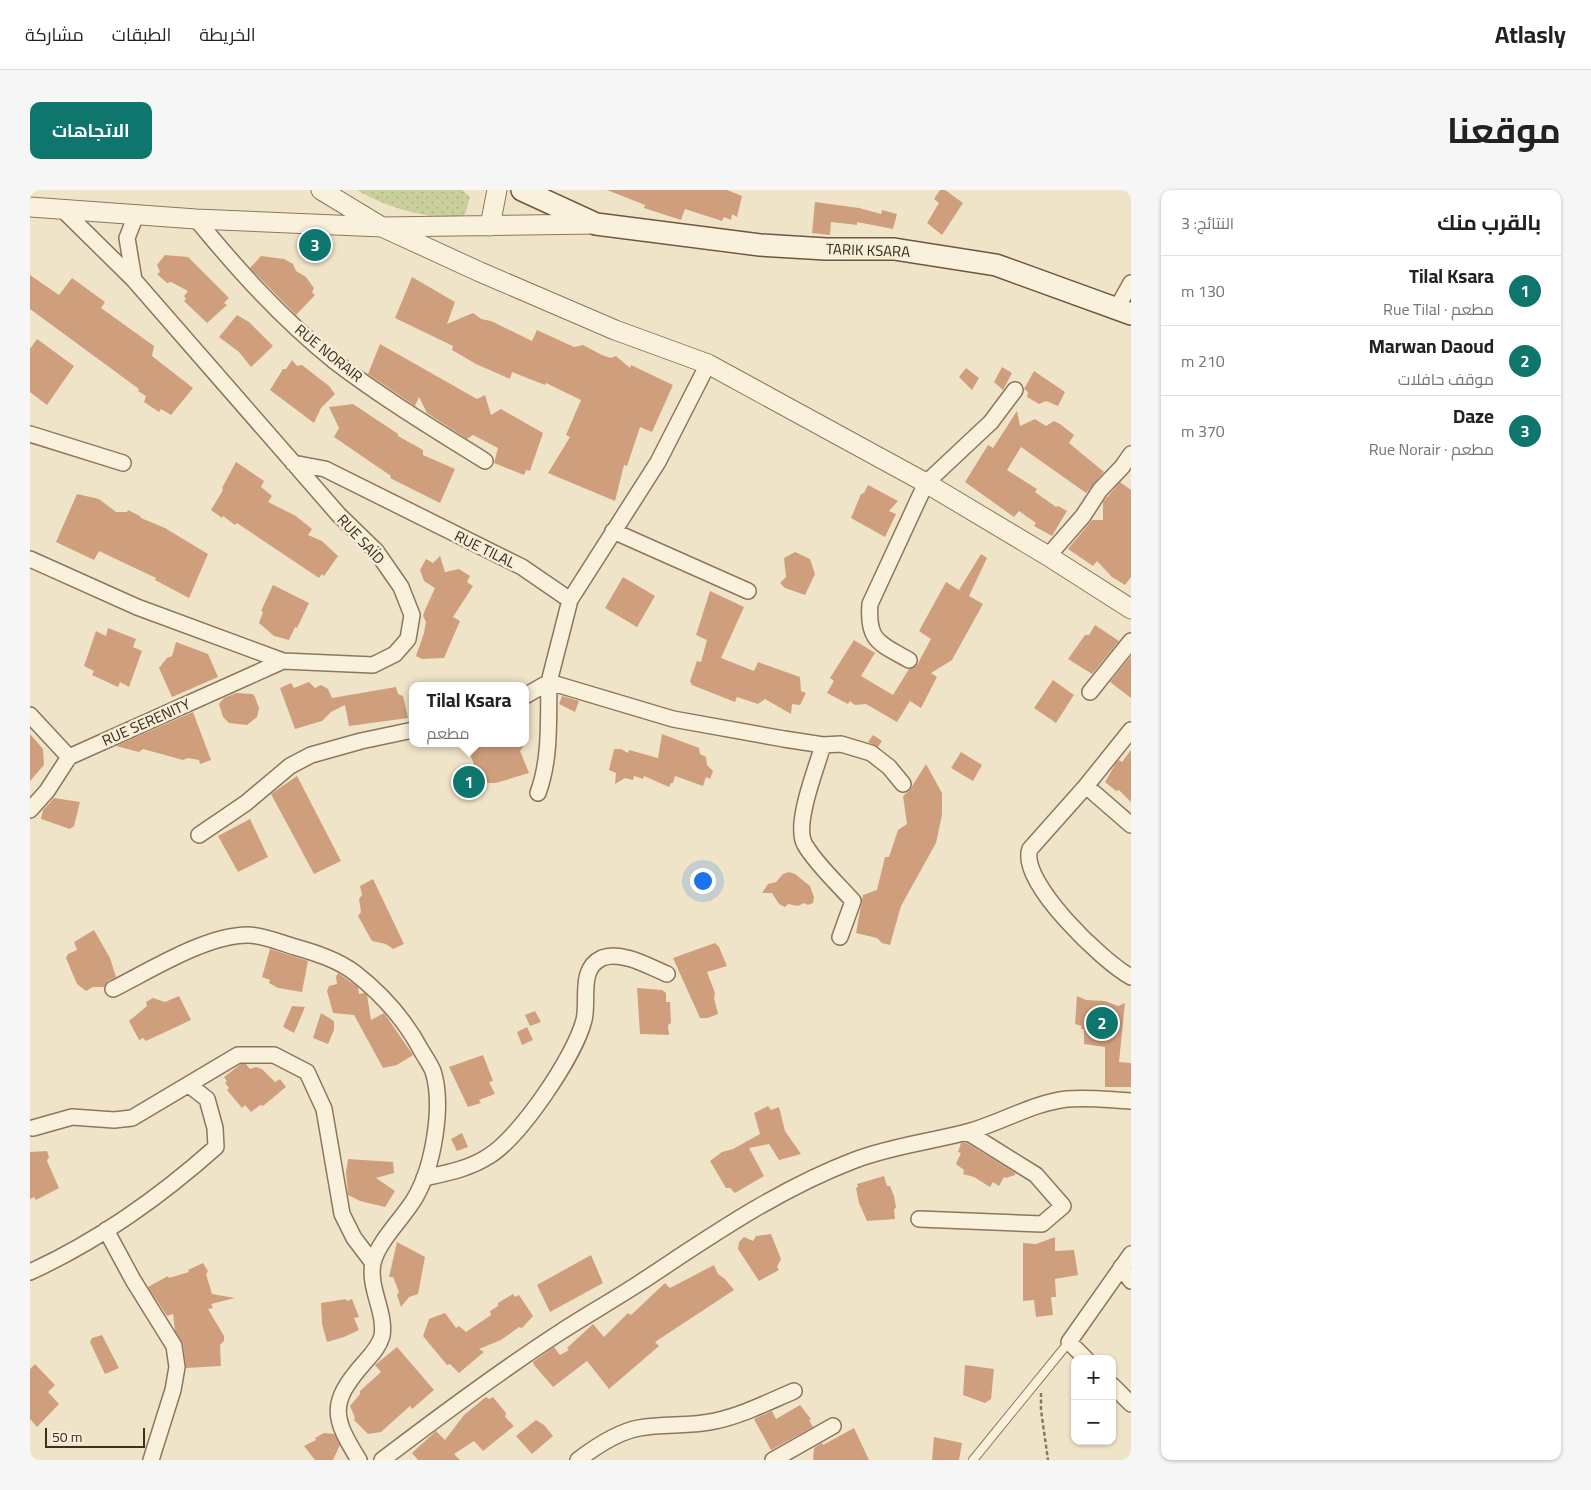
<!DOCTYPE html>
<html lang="ar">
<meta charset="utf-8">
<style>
:root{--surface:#fff;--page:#f6f6f6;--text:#222;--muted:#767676;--line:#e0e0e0;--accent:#0f766e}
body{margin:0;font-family:Georgia,Cairo,serif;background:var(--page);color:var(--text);direction:rtl}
.controls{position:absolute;right:15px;bottom:15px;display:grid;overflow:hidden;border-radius:10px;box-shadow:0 1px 4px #0004}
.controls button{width:45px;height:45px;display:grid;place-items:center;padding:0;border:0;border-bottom:1px solid var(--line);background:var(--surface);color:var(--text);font:25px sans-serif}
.scale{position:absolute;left:15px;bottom:12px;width:100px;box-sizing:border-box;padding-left:5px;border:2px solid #3d2e20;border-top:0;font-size:14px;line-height:18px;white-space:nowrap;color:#3d2e20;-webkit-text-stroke:4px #f7eed8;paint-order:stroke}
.you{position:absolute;left:672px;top:690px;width:18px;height:18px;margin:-12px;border:4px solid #fff;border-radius:50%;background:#1a73e8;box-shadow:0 0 0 8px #1a73e833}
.badge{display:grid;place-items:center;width:32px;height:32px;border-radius:50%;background:var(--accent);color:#fff;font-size:16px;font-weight:700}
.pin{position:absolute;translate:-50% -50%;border:2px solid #fff;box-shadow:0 1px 5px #0006}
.popup{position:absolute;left:379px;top:492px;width:120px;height:65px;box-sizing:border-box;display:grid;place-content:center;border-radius:10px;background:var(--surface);filter:drop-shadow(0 1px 4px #0005);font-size:16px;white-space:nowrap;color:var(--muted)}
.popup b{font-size:19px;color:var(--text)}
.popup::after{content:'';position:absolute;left:50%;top:100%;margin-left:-10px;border:10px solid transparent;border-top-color:var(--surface)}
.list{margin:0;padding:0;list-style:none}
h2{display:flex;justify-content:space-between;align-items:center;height:65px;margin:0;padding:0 20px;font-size:21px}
h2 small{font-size:16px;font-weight:400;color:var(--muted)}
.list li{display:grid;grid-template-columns:32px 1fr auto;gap:15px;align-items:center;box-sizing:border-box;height:70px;padding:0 20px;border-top:1px solid var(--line)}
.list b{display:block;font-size:19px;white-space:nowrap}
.list p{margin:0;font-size:16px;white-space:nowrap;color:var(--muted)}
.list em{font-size:16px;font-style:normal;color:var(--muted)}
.map{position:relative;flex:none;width:1101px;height:1270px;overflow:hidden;direction:ltr;border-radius:10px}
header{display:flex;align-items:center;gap:30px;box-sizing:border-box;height:70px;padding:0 25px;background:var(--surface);border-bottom:1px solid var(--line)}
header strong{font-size:24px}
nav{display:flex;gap:28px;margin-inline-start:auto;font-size:18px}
.intro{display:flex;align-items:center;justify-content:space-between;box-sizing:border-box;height:120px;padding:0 30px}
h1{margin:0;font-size:35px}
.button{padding:12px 22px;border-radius:10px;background:var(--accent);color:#fff;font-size:18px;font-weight:700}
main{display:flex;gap:30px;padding:0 30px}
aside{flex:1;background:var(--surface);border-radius:10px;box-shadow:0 1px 4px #0004}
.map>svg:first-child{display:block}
.park{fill:url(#park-dots)}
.building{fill:#cf9f7d}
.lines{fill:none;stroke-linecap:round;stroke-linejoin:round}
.service-casing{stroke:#8d765c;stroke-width:10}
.minor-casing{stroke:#8d765c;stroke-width:18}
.tertiary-casing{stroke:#8d765c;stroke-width:21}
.secondary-casing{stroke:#6f573f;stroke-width:24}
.path{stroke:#8d765c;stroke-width:2.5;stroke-dasharray:4 2.5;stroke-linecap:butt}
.service{stroke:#faf1dc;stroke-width:8}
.minor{stroke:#faf1dc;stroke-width:15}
.tertiary{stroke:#faf1dc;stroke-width:19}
.secondary{stroke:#faf1dc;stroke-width:21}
.labels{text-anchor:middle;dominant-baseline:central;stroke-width:5;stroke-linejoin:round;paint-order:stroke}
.street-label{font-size:15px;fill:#3d2e20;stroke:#f7eed8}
</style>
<header>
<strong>Atlasly</strong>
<nav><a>الخريطة</a><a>الطبقات</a><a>مشاركة</a></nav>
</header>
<div class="intro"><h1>موقعنا</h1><a class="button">الاتجاهات</a></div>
<main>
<aside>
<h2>بالقرب منك<small>النتائج: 3</small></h2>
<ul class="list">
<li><span class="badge">1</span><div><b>Tilal Ksara</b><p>مطعم · Rue Tilal</p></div><em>130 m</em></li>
<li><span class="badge">2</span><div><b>Marwan Daoud</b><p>موقف حافلات</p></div><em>210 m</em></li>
<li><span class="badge">3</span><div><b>Daze</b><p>مطعم · Rue Norair</p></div><em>370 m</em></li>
</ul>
</aside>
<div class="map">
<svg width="1101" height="1270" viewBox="0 0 1101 1270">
<defs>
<pattern id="park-dots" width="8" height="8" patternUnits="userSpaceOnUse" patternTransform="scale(1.25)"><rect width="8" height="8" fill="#c9cf9b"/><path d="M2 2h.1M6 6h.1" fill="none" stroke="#aeb285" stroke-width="1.8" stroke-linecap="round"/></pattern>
</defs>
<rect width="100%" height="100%" fill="#f0e4c8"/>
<path class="park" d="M 327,0 L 432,0 L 440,7 L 433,31 C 396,26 359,20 327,0 Z"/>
<path class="building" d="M 577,0 L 697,0 L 712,6 L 707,27 L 702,24 L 701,30 L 694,27 L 692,31 L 655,19 L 651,30 L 614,18 L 615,15 Z
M 910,0 L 915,0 L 933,13 L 912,45 L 897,33 L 909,13 L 904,9 Z
M 785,12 L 829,18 L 851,24 L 852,20 L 867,24 L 863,39 L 827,32 L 827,35 L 801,32 L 800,45 L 782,43 Z
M 135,65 L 158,67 L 199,108 L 194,113 L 197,115 L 177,133 L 154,111 L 156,109 L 154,106 L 158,101 L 141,92 L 137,93 L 127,84 L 130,82 L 127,75 Z
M 231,66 L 254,69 L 263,74 L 266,81 L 276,87 L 284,98 L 282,102 L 285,105 L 266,125 L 220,78 Z
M 0,85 L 29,105 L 42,88 L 75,112 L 71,118 L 124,156 L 122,166 L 163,198 L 141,225 L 131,219 L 129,222 L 114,212 L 116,206 L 108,201 L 109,199 L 0,119 Z
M 382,87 L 425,112 L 417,134 L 443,123 L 451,129 L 461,131 L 502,151 L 507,140 L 544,157 L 553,155 L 572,165 L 581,168 L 586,166 L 600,178 L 601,175 L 643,195 L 622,242 L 610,237 L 597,276 L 594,275 L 585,311 L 518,283 L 540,247 L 536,245 L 551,210 L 516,193 L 515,195 L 482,182 L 480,189 L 446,174 L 422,160 L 423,156 L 365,128 Z
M 207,125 L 219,132 L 243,156 L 221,177 L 209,162 L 189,147 Z
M 7,149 L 44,176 L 17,215 L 0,202 L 0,159 Z
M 350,154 L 447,209 L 455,205 L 461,225 L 471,219 L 513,243 L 500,281 L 496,280 L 494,285 L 464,273 L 468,258 L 443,245 L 437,249 L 397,223 L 389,207 L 385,216 L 338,184 Z
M 262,170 L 267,176 L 272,175 L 299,196 L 305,204 L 291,218 L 284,233 L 240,200 L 253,179 L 256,179 Z
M 972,177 L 982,183 L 973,200 L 964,192 Z
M 936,178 L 949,188 L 942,200 L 929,187 Z
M 1004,181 L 1035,202 L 1028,216 L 1016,211 L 1009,214 L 997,207 L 998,202 L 994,199 Z
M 323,214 L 368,244 L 368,246 L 393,260 L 393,265 L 425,279 L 410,313 L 360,288 L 361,286 L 304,247 L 309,238 L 299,217 Z
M 987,221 L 990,236 L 1005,229 L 1016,236 L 1024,231 L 1030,234 L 1044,245 L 1039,253 L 1074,282 L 1056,303 L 991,257 L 977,280 L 1007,299 L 1005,302 L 1026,317 L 1028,316 L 1037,321 L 1022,346 L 1004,336 L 1006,333 L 989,321 L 984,327 L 935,292 L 958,255 L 963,258 Z
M 206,272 L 234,291 L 231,297 L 242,306 L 238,312 L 266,326 L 282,339 L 278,345 L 292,351 L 308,366 L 294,386 L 292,384 L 289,388 L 207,333 L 205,335 L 193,326 L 192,328 L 181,320 L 193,300 L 192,298 Z
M 1090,292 L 1101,300 L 1101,387 L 1095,395 L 1082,387 L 1067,371 L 1063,376 L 1038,359 L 1062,330 L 1073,330 L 1073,312 Z
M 838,295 L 868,311 L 859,321 L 866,324 L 855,347 L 821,328 L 831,304 L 834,303 Z
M 47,304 L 69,309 L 86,322 L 97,322 L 98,320 L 110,326 L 111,328 L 135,338 L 178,364 L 159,408 L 125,390 L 126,388 L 69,361 L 64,370 L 26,352 Z
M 765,362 L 780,369 L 785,384 L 775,405 L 755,398 L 750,393 L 756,387 L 754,368 Z
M 951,364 L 957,368 L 939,406 L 953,414 L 922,470 L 901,483 L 907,487 L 891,518 L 880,511 L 867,532 L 836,514 L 825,515 L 820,511 L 818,514 L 797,503 L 804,491 L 800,488 L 824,450 L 845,463 L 831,486 L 863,505 L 879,479 L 887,475 L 901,449 L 889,441 L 916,392 L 929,400 Z
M 410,366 L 415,382 L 429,379 L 440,386 L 437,392 L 443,396 L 423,427 L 430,431 L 414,468 L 392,469 L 386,466 L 394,443 L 396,432 L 393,426 L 395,420 L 405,398 L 394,391 L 390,380 L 396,369 L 403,373 Z
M 593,387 L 625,406 L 607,437 L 575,418 Z
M 243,395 L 279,413 L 267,438 L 265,437 L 259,450 L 244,446 L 229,433 L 233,422 L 231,421 Z
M 680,401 L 714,417 L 691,468 L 724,481 L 728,472 L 770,487 L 771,501 L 776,503 L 770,515 L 762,514 L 761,524 L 735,509 L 728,514 L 707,507 L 705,512 L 662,495 L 660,491 L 667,471 L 671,472 L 677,450 L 666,445 Z
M 1065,435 L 1089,451 L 1062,484 L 1038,469 L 1055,445 L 1059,445 Z
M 78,438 L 106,449 L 103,457 L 112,461 L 99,497 L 90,492 L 88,497 L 62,485 L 64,481 L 54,476 L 66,441 L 76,446 Z
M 146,452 L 178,464 L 188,487 L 142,507 L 129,478 L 137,468 L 142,466 Z
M 1101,466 L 1101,508 L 1080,492 Z
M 1023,490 L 1044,505 L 1026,533 L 1004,518 Z
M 279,492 L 285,498 L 291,495 L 298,499 L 302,508 L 366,497 L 368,504 L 373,506 L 378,528 L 319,536 L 315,515 L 301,522 L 292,531 L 265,539 L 250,498 L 261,493 L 264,498 Z
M 206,503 L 223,504 L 225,507 L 229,518 L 227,527 L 217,535 L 199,533 L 193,527 L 189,514 L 194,508 Z
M 532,506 L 549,511 L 545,522 L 529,514 Z
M 163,522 L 181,570 L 170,574 L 169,570 L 158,568 L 153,570 L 113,559 L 109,562 L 86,556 Z
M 0,544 L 13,559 L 14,575 L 0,591 Z
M 632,544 L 669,558 L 670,564 L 676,567 L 677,575 L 683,581 L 680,589 L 676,587 L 673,596 L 645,586 L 643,593 L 641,593 L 639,597 L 614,586 L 613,589 L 604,586 L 603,590 L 595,588 L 585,594 L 586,583 L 579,580 L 584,559 L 591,559 L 598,563 L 599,560 L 628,568 Z
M 843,545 L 852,551 L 848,557 L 838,552 Z
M 435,553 L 496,553 L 490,561 L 499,583 L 466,593 L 452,593 Z
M 1101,560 L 1101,612 L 1089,600 L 1086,601 L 1075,592 L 1086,573 L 1089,570 L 1092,572 Z
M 931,562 L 952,575 L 943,591 L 921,578 Z
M 896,574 L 912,603 L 912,625 L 906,653 L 871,716 L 860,755 L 852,753 L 847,748 L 826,743 L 833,705 L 847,700 L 855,667 L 859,667 L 868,640 L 877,634 L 873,606 L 879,601 Z
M 267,586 L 311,671 L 284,684 L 241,604 Z
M 24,608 L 50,612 L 44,636 L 40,639 L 11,629 L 13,620 Z
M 220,629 L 238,667 L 208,682 L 188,646 Z
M 759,682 L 765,684 L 780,696 L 784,707 L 783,713 L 778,715 L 774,713 L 768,716 L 758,714 L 755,717 L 749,714 L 742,703 L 732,703 L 738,694 L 746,692 L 753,684 Z
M 343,689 L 374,754 L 363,759 L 356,754 L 342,751 L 328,726 L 331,722 L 329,709 L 332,705 L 330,696 Z
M 64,740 L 80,768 L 86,787 L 78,791 L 74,797 L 63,797 L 56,801 L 47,794 L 36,768 L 38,764 L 47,760 L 44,752 Z
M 685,753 L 689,757 L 697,776 L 677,782 L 685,803 L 684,808 L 688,824 L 678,828 L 670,828 L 643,768 Z
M 240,759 L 278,771 L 272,802 L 248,798 L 239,793 L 240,790 L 232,787 Z
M 308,783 L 328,797 L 329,804 L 334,803 L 337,805 L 341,830 L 354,823 L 383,865 L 367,875 L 353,878 L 324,825 L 303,823 L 297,801 L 299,796 L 307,794 L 306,787 Z
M 607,798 L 632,800 L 636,803 L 636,812 L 640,812 L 641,833 L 638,835 L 639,845 L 610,844 Z
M 149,806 L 161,830 L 116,851 L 113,848 L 109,850 L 99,831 L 117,816 L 116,812 L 123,808 L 135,812 Z
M 1047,806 L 1056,810 L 1075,811 L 1088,816 L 1095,813 L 1089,872 L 1101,873 L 1101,897 L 1075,897 L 1075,857 L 1054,854 L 1054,839 L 1051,839 L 1052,836 L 1045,834 Z
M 262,816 L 275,817 L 264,843 L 253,837 Z
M 505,821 L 511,832 L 500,836 L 495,825 Z
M 291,823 L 304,831 L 304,840 L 298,854 L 283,848 Z
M 497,837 L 503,850 L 492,855 L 487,842 Z
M 453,865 L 463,891 L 459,892 L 465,904 L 449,910 L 451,913 L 438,917 L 419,877 Z
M 211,874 L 216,874 L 220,879 L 226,877 L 232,879 L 245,892 L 250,889 L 256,897 L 233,916 L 230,915 L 221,922 L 215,915 L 212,918 L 197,900 L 199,898 L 195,893 L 197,891 L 194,887 Z
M 738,916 L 741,920 L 749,917 L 755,941 L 771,964 L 749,970 L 739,954 L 719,958 L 734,986 L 705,1003 L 700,998 L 696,998 L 680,971 L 692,962 L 703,959 L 730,944 L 724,923 Z
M 432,943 L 438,957 L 427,961 L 421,949 Z
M 935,952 L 985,983 L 985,985 L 976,988 L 974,987 L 969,996 L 963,992 L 960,997 L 944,987 L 933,984 L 934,980 L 926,974 L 931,963 L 928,962 L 931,953 Z
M 17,961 L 19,967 L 17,971 L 29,998 L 6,1010 L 4,1007 L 0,1009 L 0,962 Z
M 318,969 L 363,972 L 364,983 L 346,988 L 365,1001 L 355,1017 L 330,1011 L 318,1005 L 316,982 Z
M 854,986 L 857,996 L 860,996 L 864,1006 L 866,1017 L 864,1020 L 865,1029 L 837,1031 L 829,1013 L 826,998 L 828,997 L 827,994 Z
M 741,1044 L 751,1069 L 747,1077 L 749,1080 L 729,1091 L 708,1059 L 709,1052 L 714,1047 L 723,1051 L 726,1046 Z
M 1025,1047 L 1025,1061 L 1044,1060 L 1048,1085 L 1025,1089 L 1026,1107 L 1021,1107 L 1023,1125 L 1006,1127 L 1004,1110 L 993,1111 L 993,1053 L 1006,1054 Z
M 367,1052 L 395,1067 L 388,1104 L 379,1107 L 371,1117 L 367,1105 L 369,1102 L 363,1087 L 359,1087 Z
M 561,1065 L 573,1093 L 520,1122 L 507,1095 Z
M 173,1073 L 178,1081 L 176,1084 L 182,1104 L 205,1108 L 181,1114 L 183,1118 L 178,1119 L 194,1146 L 194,1151 L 190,1155 L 191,1176 L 156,1178 L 153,1154 L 145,1141 L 143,1124 L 137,1126 L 118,1097 L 138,1086 L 139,1088 L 159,1082 L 158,1080 Z
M 684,1075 L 688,1084 L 695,1089 L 704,1100 L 625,1152 L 629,1156 L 579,1199 L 557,1171 L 523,1197 L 504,1175 L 503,1172 L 524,1157 L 530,1165 L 539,1160 L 537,1158 L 563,1134 L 574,1147 L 598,1123 L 601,1125 L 635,1093 L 640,1098 Z
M 483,1104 L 485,1107 L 489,1105 L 503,1126 L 492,1138 L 489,1137 L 471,1150 L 449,1159 L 454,1162 L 429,1183 L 420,1174 L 417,1175 L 393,1146 L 399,1129 L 415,1123 L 426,1138 L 429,1136 L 436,1142 L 461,1125 L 460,1121 L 468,1116 L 468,1113 Z
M 316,1109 L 317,1111 L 322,1109 L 329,1127 L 324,1128 L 329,1140 L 314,1147 L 297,1152 L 292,1134 L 291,1113 Z
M 72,1145 L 89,1178 L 75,1184 L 60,1152 L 62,1148 Z
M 367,1157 L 404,1200 L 382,1219 L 380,1216 L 351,1242 L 338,1244 L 324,1230 L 325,1228 L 320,1216 L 330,1204 L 330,1201 L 351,1182 L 345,1175 Z
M 5,1174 L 25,1195 L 18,1202 L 29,1214 L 7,1237 L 0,1229 L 0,1179 Z
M 935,1175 L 964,1179 L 961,1209 L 955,1213 L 933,1205 Z
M 456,1207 L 459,1209 L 463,1207 L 476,1223 L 475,1227 L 484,1236 L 453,1261 L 444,1251 L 424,1264 L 430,1270 L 388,1270 L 382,1263 L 406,1241 L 415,1250 L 434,1225 Z
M 770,1215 L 781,1229 L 779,1230 L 783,1237 L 741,1260 L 724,1229 L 742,1221 L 746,1229 Z
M 506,1230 L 514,1235 L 523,1246 L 502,1264 L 486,1246 Z
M 824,1238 L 839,1270 L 783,1270 L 784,1258 L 792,1253 L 793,1255 Z
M 294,1243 L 304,1244 L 310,1255 L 303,1270 L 285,1270 L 274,1256 L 286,1250 L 285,1248 Z
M 904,1247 L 932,1253 L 929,1270 L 902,1270 Z"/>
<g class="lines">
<g class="service-casing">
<path id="service" d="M 943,1270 L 1039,1152"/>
</g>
<g class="minor-casing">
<path id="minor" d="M 166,29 C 208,80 251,128 303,170 C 351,207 404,239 455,271
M 104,90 L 97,48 L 106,25
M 1087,118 L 1101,93
M 0,244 L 93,273
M 263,273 L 295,279 L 492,377 L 540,410
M 583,341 L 718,401
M 1018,366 L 1053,326 L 1070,300 L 1092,277 L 1101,264
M 0,369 L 107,417 L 253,471 L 343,475 L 365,464 L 378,449 L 382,425 L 371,397 L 346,361 L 308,324 L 104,90 L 32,19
M 879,470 C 849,453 837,451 840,414 L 896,293 L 961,232 L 985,200
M 1060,502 L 1101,451
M 495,506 L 519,492 L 540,410 L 628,272 L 678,174
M 0,525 L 39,567
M 1101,540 L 1056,596 L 1000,659 C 988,691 1073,772 1101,787
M 793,555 C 787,577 763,635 775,655 C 787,675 807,693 823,711 L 810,747
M 1056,596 L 1101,635
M 508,603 C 521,568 518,529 519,492 L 643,529 L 754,549 L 793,555 L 811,554 L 841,563 L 859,577 L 873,594
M 0,620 L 17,601 L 39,567 L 253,471
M 169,645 L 216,613 L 260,576 L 281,565 L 331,551 L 383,540
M 83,799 C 121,780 176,745 218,745 C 233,745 251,753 265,757 C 286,763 308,770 325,783 C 353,805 374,828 391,860 C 395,867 400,874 403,881 C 414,916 403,977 385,1008 C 374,1027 348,1051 343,1073 C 338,1098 356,1122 352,1146 C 349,1157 341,1165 334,1173 C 299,1213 302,1227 329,1270
M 3,938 L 42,927 L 84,930 L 102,928 L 208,865 L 244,865 L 277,882 L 294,919 L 312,1024 L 324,1048 L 343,1073
M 394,988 C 417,983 439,979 459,966 C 490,947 545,866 554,830 C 559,810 548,779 572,768 C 591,760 620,777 637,784
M 889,1029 L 1012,1034 L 1033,1016 L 1006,985 L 937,942
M 76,1040 L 103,1090 L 144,1156 L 147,1177 L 143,1200 L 121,1270
M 1091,1077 L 1101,1091
M 0,1082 C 68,1051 131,1006 186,957 L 185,938 L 177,909 L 159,895
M 1056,1169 L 1039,1152 L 1101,1064
M 1082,1195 L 1101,1214
M 352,1270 C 411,1225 470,1181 532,1141 C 557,1125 583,1110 608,1094 C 678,1048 746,1000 825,970 C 862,956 899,952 937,942 C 971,933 1002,913 1037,909 C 1058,907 1080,910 1101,911
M 548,1270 C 565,1257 587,1242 609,1238 C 634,1233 659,1237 685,1231 C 713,1225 738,1212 764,1201
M 743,1270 L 803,1236"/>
</g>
<g class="tertiary-casing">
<path id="tertiary" d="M 291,0 L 352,37 L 450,82 L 585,140 L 678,174 L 896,293 L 1018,366 L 1101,419
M 0,17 L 166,29 L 352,37 L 566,34
M 460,36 L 467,0"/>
</g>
<g class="secondary-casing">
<path id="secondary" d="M 492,0 L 566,34 L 730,55 L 796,59 L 864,59 L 966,75 L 1101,124"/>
</g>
<path class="path" d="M 1011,1203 L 1011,1220 L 1018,1270"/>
<use href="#service" class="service"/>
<use href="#minor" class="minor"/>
<use href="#tertiary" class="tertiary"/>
<use href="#secondary" class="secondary"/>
</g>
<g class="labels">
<g class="street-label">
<text transform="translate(838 60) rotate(2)">TARIK KSARA</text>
<text transform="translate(299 163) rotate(39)">RUE NORAIR</text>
<text transform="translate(331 349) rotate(47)">RUE SAÏD</text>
<text transform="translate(455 359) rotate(26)">RUE TILAL</text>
<text transform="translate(116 532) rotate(-24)">RUE SERENITY</text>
</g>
</g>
</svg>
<div class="controls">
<button>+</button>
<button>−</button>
</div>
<div class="scale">50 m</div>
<div class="you"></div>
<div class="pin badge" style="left:439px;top:592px">1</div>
<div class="popup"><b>Tilal Ksara</b>مطعم</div>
<div class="pin badge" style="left:1072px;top:833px">2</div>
<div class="pin badge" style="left:285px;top:55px">3</div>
</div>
</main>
